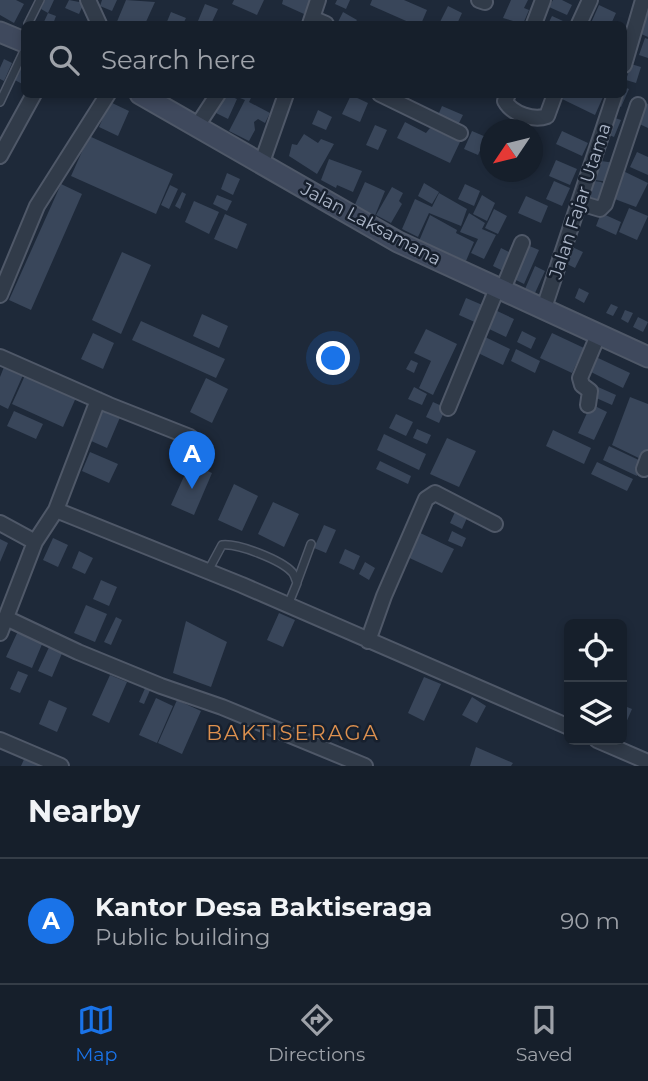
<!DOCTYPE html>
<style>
:root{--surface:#161f2b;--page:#232c37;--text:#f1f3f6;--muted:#9ea2a9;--line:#353d47;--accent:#1a73e8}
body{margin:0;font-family:Montserrat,sans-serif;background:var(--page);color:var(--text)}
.controls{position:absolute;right:21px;bottom:21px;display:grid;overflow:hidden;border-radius:10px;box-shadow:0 4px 10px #0003}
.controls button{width:63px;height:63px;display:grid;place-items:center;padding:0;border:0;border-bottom:2px solid var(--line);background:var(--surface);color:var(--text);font:35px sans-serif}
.compass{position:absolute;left:480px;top:119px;width:63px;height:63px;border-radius:50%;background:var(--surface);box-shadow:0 4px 10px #0003;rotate:235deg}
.you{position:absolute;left:334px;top:359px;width:24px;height:24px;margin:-18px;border:5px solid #fff;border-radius:50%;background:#1a73e8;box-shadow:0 0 0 10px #1a73e833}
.badge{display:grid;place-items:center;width:46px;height:46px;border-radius:50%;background:var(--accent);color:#fff;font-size:23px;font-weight:700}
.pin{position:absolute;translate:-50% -58px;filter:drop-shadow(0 2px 4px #0008)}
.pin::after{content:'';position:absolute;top:37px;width:24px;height:21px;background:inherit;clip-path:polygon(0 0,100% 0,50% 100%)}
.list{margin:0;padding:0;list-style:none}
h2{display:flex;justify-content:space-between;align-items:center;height:91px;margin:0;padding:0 28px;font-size:30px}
h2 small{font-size:23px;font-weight:400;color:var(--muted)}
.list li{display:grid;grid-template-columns:46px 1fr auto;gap:21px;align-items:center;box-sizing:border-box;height:126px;padding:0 28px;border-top:2px solid var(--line)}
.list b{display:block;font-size:26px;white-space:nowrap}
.list p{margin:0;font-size:23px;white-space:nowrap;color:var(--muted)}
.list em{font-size:23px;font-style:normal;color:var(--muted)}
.icon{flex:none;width:38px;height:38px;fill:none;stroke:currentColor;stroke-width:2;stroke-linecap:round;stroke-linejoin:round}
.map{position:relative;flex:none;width:648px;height:766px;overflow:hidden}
.search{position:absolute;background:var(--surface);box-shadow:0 4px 10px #0003;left:21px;right:21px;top:21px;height:77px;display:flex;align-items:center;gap:18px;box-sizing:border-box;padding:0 24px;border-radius:10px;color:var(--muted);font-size:26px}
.sheet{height:217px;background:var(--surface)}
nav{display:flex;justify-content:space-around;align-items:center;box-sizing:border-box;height:98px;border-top:2px solid var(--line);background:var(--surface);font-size:19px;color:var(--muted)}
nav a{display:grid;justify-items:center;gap:4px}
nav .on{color:var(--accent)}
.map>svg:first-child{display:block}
.building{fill:#39465a}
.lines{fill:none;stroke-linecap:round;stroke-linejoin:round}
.lane-casing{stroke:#4f5868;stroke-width:10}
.street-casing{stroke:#4f5868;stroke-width:18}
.secondary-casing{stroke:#4f5868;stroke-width:23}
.lane{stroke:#313b49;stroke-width:7}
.street{stroke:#313b49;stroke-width:14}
.secondary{stroke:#3f495d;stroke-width:19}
.labels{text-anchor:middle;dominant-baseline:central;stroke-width:5;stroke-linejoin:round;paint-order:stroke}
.street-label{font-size:18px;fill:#abb5c7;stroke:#17202e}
.quarter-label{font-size:21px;letter-spacing:2px;fill:#de914f;stroke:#17202e}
</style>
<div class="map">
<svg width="648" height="766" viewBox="0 0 648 766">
<rect width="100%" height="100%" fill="#1e2939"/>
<path class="building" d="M 0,0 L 16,0 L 24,4 L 14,23 L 0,15 Z
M 45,0 L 54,0 L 48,13 L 41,9 Z
M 69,0 L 84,3 L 79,14 L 65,8 Z
M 102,0 L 117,0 L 112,11 L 100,6 Z
M 126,0 L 155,2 L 145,24 L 116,24 Z
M 234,0 L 264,0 L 257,15 L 232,4 Z
M 283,0 L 311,0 L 304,14 L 282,4 Z
M 337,0 L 350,0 L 346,9 L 335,4 Z
M 372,0 L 404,0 L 427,10 L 421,24 L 413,24 L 370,5 Z
M 511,0 L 528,0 L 524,8 L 529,10 L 523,24 L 503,18 Z
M 553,0 L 562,0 L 572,5 L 567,15 L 549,7 Z
M 205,4 L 218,9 L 211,24 L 198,21 Z
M 599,5 L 616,13 L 611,24 L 591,23 Z
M 448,6 L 462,13 L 457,24 L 439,24 Z
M 171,12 L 186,18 L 183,24 L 166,24 Z
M 343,12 L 357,20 L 354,24 L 337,24 Z
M 648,12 L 648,37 L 639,33 Z
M 48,13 L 56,16 L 53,24 L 43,24 Z
M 552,16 L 563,21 L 562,24 L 548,24 Z
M 645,38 L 648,39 L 648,58 L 639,55 Z
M 24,58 L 24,85 L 15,80 Z
M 4,59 L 12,63 L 4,81 L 0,79 L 0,68 Z
M 631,64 L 641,67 L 636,83 L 626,80 Z
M 624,87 L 629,89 L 621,107 L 614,103 L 618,94 L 624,94 Z
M 225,94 L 237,99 L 228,119 L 216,113 Z
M 230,94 L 253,94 L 249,102 L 270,113 L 265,123 L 258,119 L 254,122 L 255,130 L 249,141 L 229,131 L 245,100 Z
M 564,94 L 598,94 L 603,97 L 595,115 L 562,99 Z
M 351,95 L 368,103 L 360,122 L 342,114 Z
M 642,101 L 648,104 L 648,128 L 633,121 Z
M 110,102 L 129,111 L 118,136 L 99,127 Z
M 442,106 L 463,115 L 456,129 L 436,120 Z
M 318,110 L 332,117 L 326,130 L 312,124 Z
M 615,118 L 621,120 L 614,137 L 607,134 Z
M 405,122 L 426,133 L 430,128 L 460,142 L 450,163 L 397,138 Z
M 375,125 L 387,130 L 378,150 L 366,145 Z
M 472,131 L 486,137 L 478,155 L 464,149 Z
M 562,131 L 588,143 L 582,156 L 556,144 Z
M 304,134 L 318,143 L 321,139 L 334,144 L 317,174 L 289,156 L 292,144 L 297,145 Z
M 89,136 L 173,174 L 156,214 L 71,176 Z
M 637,152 L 648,157 L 648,175 L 630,167 Z
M 329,159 L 362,171 L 353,192 L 337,185 L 336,188 L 321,180 Z
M 556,160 L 577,169 L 570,185 L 549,176 Z
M 601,161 L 615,163 L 609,182 L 595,180 Z
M 619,169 L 648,183 L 636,207 L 612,198 Z
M 227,173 L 240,179 L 233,195 L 221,189 Z
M 554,181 L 570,188 L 562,206 L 546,199 Z
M 594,181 L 601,182 L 606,186 L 602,207 L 587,202 Z
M 365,182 L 385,191 L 374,218 L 353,209 Z
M 424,183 L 439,192 L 432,204 L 418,196 Z
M 61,184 L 82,194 L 31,310 L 9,300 Z
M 465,184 L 480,191 L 474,206 L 458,199 Z
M 170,185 L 178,189 L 169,209 L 161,205 Z
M 392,187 L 403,193 L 399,201 L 402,204 L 391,223 L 376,215 Z
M 182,192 L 186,194 L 180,209 L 175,206 Z
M 439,193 L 467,209 L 461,226 L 429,213 L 418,237 L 402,229 L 415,199 L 432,207 Z
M 217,195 L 232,201 L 227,211 L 213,204 Z
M 482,195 L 495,203 L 487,221 L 473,214 Z
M 526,196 L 548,206 L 541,223 L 518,213 Z
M 194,201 L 219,212 L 209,234 L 185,222 Z
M 629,208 L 648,216 L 637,240 L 619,232 Z
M 494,209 L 507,216 L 498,234 L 485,228 Z
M 469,213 L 485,223 L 482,229 L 496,235 L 484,259 L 471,253 L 478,239 L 460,232 Z
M 601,213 L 621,222 L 616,235 L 596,226 Z
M 225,214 L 247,224 L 237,249 L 214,239 Z
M 430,215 L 457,230 L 456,233 L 474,242 L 466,261 L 419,241 Z
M 527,245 L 539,250 L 524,284 L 512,278 Z
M 570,246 L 583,252 L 575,268 L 563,262 Z
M 501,248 L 513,254 L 505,272 L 493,266 Z
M 122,252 L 151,265 L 121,334 L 92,320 Z
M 535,266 L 545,271 L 535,293 L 525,289 Z
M 579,288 L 589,293 L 584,303 L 575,298 Z
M 466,298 L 487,307 L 479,324 L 459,315 Z
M 611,304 L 618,307 L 613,316 L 606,313 Z
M 495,310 L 514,319 L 506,337 L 487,328 Z
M 625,310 L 633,313 L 628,323 L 621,319 Z
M 202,314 L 228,326 L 219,348 L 193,336 Z
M 638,317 L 648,322 L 643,332 L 633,327 Z
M 141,321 L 225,359 L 216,378 L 132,340 Z
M 426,329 L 457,344 L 433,395 L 419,388 L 431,361 L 414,353 Z
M 522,331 L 536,338 L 531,349 L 517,342 Z
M 93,333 L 114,343 L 103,369 L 81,359 Z
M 552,333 L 584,348 L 572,373 L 540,358 Z
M 483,336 L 510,349 L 503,365 L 476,352 Z
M 516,349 L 540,361 L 535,373 L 511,361 Z
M 596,357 L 630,373 L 623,388 L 589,371 Z
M 411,360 L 418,363 L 414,373 L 406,369 Z
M 4,367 L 23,375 L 8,409 L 0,405 L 0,377 Z
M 27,371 L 78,393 L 63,427 L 12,404 Z
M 206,378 L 228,389 L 212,423 L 190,412 Z
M 414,387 L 427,394 L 422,405 L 408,399 Z
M 598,387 L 616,395 L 612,405 L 594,397 Z
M 630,397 L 648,404 L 648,454 L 645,461 L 612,445 Z
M 433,402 L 446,408 L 439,423 L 426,417 Z
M 591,404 L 607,412 L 594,440 L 578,433 Z
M 104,407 L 121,415 L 107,448 L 89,440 Z
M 14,411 L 43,424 L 36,439 L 7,426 Z
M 396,414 L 413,422 L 406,436 L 389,428 Z
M 417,429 L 431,435 L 427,444 L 413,438 Z
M 553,430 L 591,448 L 584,464 L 546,446 Z
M 384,434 L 426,454 L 419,470 L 377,450 Z
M 447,438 L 476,451 L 459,487 L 430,474 Z
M 609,446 L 643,462 L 637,476 L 603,460 Z
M 90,452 L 118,464 L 109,483 L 82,471 Z
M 380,461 L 411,476 L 408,484 L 376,469 Z
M 597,462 L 633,479 L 627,491 L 591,474 Z
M 190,463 L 212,473 L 194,515 L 171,505 Z
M 234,484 L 258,496 L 242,531 L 218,520 Z
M 273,502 L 299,514 L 284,547 L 258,534 Z
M 455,512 L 467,518 L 462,529 L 450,523 Z
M 324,525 L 336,530 L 326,553 L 314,548 Z
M 414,530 L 454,549 L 442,573 L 403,555 Z
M 452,531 L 466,538 L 462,547 L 448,541 Z
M 53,538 L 68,545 L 58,567 L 43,560 Z
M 0,539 L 8,543 L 0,562 Z
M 345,549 L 360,556 L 354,570 L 339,563 Z
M 79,551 L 93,558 L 85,574 L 72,568 Z
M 365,562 L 375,568 L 369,580 L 359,574 Z
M 101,580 L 117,587 L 109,606 L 93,599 Z
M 86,605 L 107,614 L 95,642 L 74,633 Z
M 279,613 L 295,620 L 283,647 L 267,640 Z
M 116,617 L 122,620 L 111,645 L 104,642 Z
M 186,621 L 227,642 L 211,687 L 173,673 Z
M 18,631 L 43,642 L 32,668 L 6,657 Z
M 50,645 L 63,651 L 52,677 L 38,671 Z
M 18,671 L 28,675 L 20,693 L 10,689 Z
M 110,675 L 127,682 L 109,723 L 92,715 Z
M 424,677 L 441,684 L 424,721 L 408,713 Z
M 146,686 L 151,688 L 144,704 L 139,702 Z
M 472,697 L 486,706 L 477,723 L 462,715 Z
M 156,698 L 173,706 L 157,743 L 139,735 Z
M 49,700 L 67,708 L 57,732 L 39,724 Z
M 177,700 L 201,711 L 182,754 L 158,743 Z
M 622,705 L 632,709 L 622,732 Z
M 476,747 L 513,763 L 511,766 L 470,766 Z
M 26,755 L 51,766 L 21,766 Z"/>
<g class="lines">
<g class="lane-casing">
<path id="lane" d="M 28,24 L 40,0
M 0,102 L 24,51
M 208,571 L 222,545 C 238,543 281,560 292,572 C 294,574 296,580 297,583 L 288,605
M 297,582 L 311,544"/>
</g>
<g class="street-casing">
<path id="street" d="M 88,0 L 99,24
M 479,0 L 485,2
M 312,18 L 326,24
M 310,24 L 318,0
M 534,24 L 543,0
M 579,24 L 590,0
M 624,65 L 643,0
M 380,94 L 460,133
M 508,94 L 505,101 C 512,114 534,121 547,116 L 555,94
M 197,126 L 218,94
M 0,156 L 34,94
M 261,165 L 286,94
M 580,203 L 600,209 L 605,204 L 638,105
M 503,289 L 522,243
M 0,295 L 37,206 L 108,94
M 544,308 L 615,94
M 0,357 L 109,405 L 190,437
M 588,405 L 590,391 L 582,385 L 580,378 L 599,333
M 448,408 L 498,286
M 644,469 L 648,458
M 56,510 L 242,585 L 569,727
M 0,523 L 35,542
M 6,618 L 78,652 L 161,686 L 222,707 L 365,766
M 0,633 L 35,542 L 56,510 L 98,400
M 368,641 L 384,596 L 426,499 L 435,493 L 495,524
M 0,740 L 61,766
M 597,740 L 648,762"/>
</g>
<g class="secondary-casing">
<path id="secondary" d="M 0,32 L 24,42
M 140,94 L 398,242 L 648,357"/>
</g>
<use href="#lane" class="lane"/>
<use href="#street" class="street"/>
<use href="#secondary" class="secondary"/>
</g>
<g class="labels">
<g class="street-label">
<text transform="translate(580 201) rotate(-72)">Jalan Fajar Utama</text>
<text transform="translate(371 224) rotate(28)">Jalan Laksamana</text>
</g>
<g class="quarter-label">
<text x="293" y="732">BAKTISERAGA</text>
</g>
</g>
</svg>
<div class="controls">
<button><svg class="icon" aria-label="locate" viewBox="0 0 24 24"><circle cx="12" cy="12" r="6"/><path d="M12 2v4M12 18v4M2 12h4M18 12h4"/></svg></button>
<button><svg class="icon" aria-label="layers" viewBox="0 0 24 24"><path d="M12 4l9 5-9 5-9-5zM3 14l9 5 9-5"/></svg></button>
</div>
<svg class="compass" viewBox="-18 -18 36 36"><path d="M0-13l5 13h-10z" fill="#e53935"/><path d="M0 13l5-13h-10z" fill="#9ea2a9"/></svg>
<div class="you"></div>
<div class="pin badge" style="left:192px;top:489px">A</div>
<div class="search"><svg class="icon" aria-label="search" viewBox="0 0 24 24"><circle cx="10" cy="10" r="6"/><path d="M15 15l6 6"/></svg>Search here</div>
</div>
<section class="sheet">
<h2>Nearby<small></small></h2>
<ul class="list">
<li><span class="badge">A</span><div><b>Kantor Desa Baktiseraga</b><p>Public building</p></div><em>90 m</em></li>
</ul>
</section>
<nav>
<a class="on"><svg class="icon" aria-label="map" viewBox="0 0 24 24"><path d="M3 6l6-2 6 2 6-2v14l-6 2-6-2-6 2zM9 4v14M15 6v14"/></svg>Map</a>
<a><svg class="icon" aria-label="directions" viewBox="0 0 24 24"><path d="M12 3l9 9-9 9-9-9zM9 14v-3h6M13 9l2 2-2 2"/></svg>Directions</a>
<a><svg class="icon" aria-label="saved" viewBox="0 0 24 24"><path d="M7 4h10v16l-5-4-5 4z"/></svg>Saved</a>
</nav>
